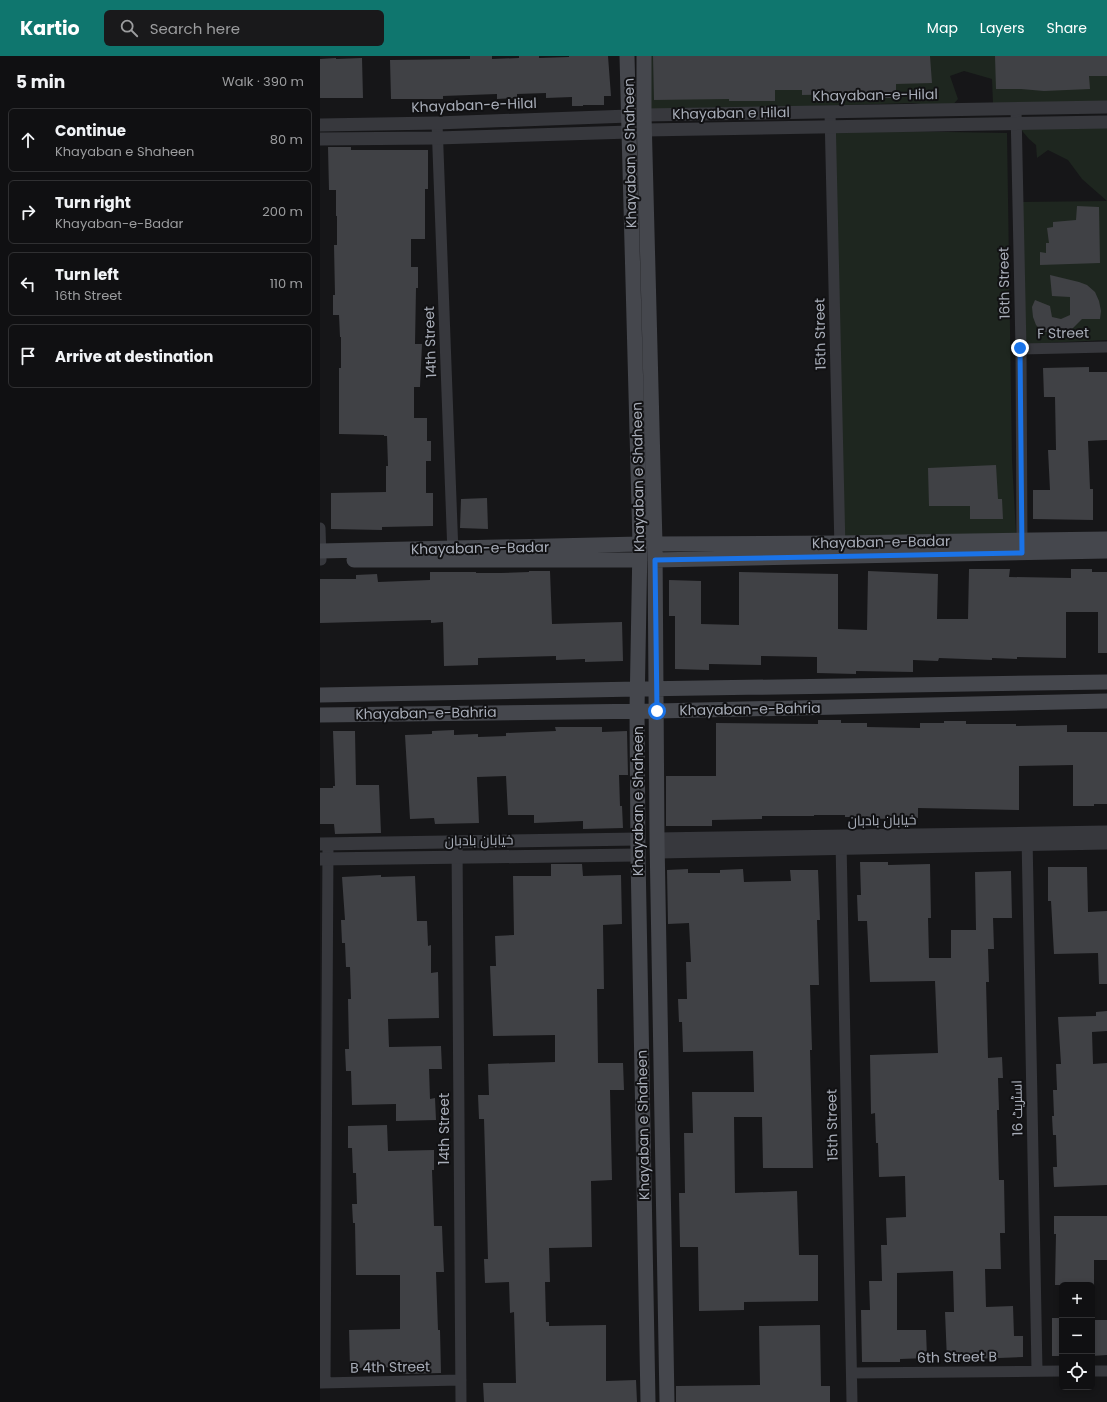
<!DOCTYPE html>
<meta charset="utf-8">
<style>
:root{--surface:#101012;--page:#19191b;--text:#f1f3f6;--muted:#9c9d9f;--line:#303032;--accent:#0f766e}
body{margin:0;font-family:Poppins,Cairo,sans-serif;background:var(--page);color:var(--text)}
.controls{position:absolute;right:12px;bottom:12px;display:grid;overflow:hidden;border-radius:6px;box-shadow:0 2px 6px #0003}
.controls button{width:36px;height:36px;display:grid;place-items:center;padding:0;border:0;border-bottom:1px solid var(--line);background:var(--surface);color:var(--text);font:20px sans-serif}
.stop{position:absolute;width:12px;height:12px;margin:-9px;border:3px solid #1a73e8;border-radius:50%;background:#fff}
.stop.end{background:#1a73e8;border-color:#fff;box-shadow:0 1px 4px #0008}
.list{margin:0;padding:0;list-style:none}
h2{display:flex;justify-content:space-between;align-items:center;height:52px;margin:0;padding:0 16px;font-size:17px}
h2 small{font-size:13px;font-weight:400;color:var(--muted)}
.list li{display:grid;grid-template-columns:26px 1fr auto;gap:12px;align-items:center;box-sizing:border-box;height:64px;margin:0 8px 8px;padding:0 8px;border:1px solid var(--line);border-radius:6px}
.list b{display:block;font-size:15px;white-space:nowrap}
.list p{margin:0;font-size:13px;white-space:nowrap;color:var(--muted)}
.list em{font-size:13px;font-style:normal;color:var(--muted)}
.icon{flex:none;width:22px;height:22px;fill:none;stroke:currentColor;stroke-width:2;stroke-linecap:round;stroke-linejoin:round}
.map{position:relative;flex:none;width:787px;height:1346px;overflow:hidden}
header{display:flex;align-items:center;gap:24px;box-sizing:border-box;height:56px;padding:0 20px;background:var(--accent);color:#fff}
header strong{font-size:19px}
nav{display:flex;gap:22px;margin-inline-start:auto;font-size:14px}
.search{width:280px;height:36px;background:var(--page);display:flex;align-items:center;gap:10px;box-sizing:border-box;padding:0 14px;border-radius:6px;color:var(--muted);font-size:15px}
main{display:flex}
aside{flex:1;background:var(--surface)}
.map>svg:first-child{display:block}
.green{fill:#1e261f}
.building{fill:#404145}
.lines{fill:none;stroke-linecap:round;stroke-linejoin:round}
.minor{stroke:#37383d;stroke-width:11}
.tertiary{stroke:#37383d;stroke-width:13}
.secondary{stroke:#45474d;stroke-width:15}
.route{stroke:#1a73e8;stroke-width:5}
.labels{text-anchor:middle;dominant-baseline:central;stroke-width:4;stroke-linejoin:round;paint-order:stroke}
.street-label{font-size:14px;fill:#a8adb8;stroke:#111113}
</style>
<header>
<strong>Kartio</strong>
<div class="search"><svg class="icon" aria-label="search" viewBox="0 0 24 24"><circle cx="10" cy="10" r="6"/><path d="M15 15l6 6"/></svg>Search here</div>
<nav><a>Map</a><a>Layers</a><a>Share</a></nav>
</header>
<main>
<aside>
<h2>5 min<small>Walk · 390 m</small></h2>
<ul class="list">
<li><svg class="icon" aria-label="ahead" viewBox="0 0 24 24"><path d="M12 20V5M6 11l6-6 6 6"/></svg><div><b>Continue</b><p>Khayaban e Shaheen</p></div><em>80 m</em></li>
<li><svg class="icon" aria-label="right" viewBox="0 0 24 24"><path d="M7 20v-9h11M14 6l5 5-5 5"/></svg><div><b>Turn right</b><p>Khayaban-e-Badar</p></div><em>200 m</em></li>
<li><svg class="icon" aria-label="left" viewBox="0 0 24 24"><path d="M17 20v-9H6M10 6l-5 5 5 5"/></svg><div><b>Turn left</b><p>16th Street</p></div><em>110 m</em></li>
<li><svg class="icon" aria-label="arrive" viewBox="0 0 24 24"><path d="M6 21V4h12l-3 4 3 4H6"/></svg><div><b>Arrive at destination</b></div></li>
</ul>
</aside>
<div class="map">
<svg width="787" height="1346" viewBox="0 0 787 1346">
<rect width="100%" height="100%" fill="#161618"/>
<path class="green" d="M 328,0 L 787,0 L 787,45 L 673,48 L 672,23 L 644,15 L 630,20 L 638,43 L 630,52 L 593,47 L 327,55 Z
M 698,70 L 787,71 L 787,284 L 705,288 L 701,146 L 787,145 L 762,123 L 748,104 L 728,94 L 717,102 L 716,89 L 709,83 Z
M 513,74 L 687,77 L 692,404 L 696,477 L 524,482 Z"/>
<path class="building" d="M 150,0 L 172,0 L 172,3 L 199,2 L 199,0 L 219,0 L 219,2 L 249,1 L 249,0 L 288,0 L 291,40 L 284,40 L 284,49 L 263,49 L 263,50 L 252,50 L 252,41 L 226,42 L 226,37 L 197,38 L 197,42 L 177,43 L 177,38 L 123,40 L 123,43 L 71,43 L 70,4 L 150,3 Z
M 333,0 L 610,0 L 612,27 L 576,28 L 576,42 L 556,42 L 556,40 L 530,41 L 530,38 L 482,39 L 482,34 L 455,34 L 455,45 L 409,45 L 409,43 L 334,44 Z
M 675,0 L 787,0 L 787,20 L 769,20 L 770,33 L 724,35 L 701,33 L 676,33 Z
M 16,2 L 16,3 L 42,2 L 43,42 L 0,42 L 0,3 Z
M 8,91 L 31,91 L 31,94 L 108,94 L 108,133 L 105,133 L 105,183 L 91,183 L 91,211 L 98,211 L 98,232 L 96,232 L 95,288 L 102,288 L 100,331 L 94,331 L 94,362 L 107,362 L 107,385 L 111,385 L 111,405 L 106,405 L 106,437 L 113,437 L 113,470 L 62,471 L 62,474 L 11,473 L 11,437 L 66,436 L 66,410 L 68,410 L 67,380 L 64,380 L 64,379 L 19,378 L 19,312 L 21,312 L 21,281 L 20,281 L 19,259 L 13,259 L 13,239 L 15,239 L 14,189 L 17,189 L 17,160 L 16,160 L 16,134 L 9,134 Z
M 757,150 L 779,151 L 780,207 L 720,209 L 720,196 L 726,197 L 726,187 L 729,187 L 727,172 L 733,171 L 733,166 L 756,164 Z
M 730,219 L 759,226 L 767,229 L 775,236 L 779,245 L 781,255 L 780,263 L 762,263 L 751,274 L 744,277 L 730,275 L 729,277 L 721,274 L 716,269 L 713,261 L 712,251 L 715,244 L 730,250 L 732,261 L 741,263 L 750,259 L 750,241 L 732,240 Z
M 769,311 L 769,316 L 787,316 L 787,384 L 768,385 L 770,433 L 773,433 L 773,464 L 713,463 L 713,434 L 730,434 L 728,394 L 736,394 L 735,341 L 724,341 L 723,312 Z
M 676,409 L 678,443 L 682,443 L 683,463 L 650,463 L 650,450 L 609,450 L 608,412 Z
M 167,442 L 168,473 L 140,472 L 141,443 Z
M 649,513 L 690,513 L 689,521 L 751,522 L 751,513 L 772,513 L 772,516 L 787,516 L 787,597 L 778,597 L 778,556 L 746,556 L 746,602 L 697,601 L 697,603 L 672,602 L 672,604 L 619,602 L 618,605 L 593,604 L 593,616 L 536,615 L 536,618 L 497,617 L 497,601 L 441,600 L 441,609 L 389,608 L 389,614 L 355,613 L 355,560 L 349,560 L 349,524 L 381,525 L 381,568 L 419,569 L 419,516 L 518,518 L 518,573 L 547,574 L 548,515 L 618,518 L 617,563 L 648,563 Z
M 209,515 L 230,515 L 232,568 L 302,566 L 303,605 L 265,606 L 265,603 L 236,604 L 236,600 L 158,602 L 158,609 L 124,610 L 123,566 L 111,567 L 111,564 L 0,567 L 0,523 L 36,523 L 36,519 L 57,518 L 58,526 L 110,524 L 110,516 L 156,516 L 156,517 L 181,517 L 209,516 Z
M 498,664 L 521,664 L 521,667 L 547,667 L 547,671 L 600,672 L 600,667 L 624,667 L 624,665 L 646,665 L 646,668 L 696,668 L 696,670 L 747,669 L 747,676 L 787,676 L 787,748 L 774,748 L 774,750 L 753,750 L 753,709 L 699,710 L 699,754 L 598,752 L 598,762 L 550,763 L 550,761 L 525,761 L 525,759 L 494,759 L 494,760 L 442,760 L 442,763 L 392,764 L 392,770 L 346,770 L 346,720 L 396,720 L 396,667 L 498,668 Z
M 235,671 L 282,671 L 282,676 L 307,675 L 308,719 L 299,719 L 300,750 L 302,750 L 303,772 L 263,773 L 263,765 L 214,767 L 214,759 L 188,759 L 186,720 L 157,721 L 159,767 L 115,768 L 114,762 L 90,763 L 85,679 L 112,678 L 112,675 L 134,674 L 134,679 L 158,678 L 158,681 L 186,680 L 186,677 L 236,675 Z
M 13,675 L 35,675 L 36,729 L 59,729 L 61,777 L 15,778 L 14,768 L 0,768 L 0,732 L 13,732 L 13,730 L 15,730 Z
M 540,806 L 568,806 L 568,809 L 610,808 L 611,862 L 608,862 L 609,902 L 631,902 L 631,874 L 656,874 L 655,816 L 691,815 L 692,862 L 673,862 L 674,893 L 668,893 L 669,926 L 666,926 L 668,1002 L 682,1001 L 683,1022 L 678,1022 L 679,1054 L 677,1054 L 679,1124 L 684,1124 L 685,1177 L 680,1177 L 681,1213 L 665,1213 L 666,1251 L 693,1250 L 694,1280 L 703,1280 L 703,1301 L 627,1304 L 625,1256 L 634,1256 L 633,1215 L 577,1217 L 577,1274 L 606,1274 L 607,1302 L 580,1303 L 580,1306 L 542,1306 L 541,1254 L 550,1254 L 549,1225 L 562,1225 L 561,1189 L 567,1189 L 566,1162 L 586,1161 L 585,1120 L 559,1121 L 558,1087 L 556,1087 L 555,1057 L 551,1058 L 550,999 L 618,997 L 615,925 L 550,926 L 547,865 L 538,865 L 537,839 L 541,839 Z
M 231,808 L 262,808 L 263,820 L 301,819 L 302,868 L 283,869 L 284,933 L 277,933 L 278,1007 L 303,1007 L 304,1034 L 290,1034 L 292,1124 L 271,1125 L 272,1191 L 229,1192 L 230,1226 L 225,1226 L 226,1266 L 229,1266 L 229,1270 L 286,1269 L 286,1325 L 316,1324 L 317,1346 L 164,1346 L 163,1327 L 196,1327 L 194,1256 L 190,1257 L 189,1226 L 165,1227 L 164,1203 L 168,1203 L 164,1063 L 159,1063 L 158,1039 L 169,1039 L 168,1008 L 235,1006 L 235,979 L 173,980 L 170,910 L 176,910 L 175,880 L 194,879 L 193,820 L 231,820 Z
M 728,811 L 767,811 L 768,856 L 787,855 L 787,928 L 779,928 L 778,897 L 734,898 L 731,845 L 728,845 Z
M 368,813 L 368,817 L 400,817 L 400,814 L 423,813 L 424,826 L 471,825 L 470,814 L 498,814 L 500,864 L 497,864 L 499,929 L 490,929 L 492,994 L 490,994 L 493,1112 L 443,1112 L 442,1061 L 414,1061 L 415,1137 L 477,1135 L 479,1199 L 498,1199 L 498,1245 L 424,1246 L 424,1254 L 379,1255 L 378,1191 L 360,1191 L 359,1137 L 365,1137 L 364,1077 L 373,1077 L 372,1036 L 434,1036 L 433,995 L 363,996 L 362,966 L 359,966 L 358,943 L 367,943 L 366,906 L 371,906 L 369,867 L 348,868 L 347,814 Z
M 61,819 L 61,821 L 95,820 L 97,865 L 107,865 L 108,890 L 111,889 L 111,917 L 118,916 L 119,962 L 68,963 L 69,991 L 121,990 L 122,1013 L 109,1013 L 110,1043 L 115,1042 L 116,1064 L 76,1065 L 76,1048 L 32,1049 L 31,1015 L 26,1015 L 25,993 L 29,993 L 28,943 L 31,943 L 30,911 L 26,911 L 25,887 L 22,887 L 21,864 L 25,864 L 22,821 Z
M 787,955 L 787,975 L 772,976 L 773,1008 L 787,1007 L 787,1129 L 734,1131 L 733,1111 L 737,1111 L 736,1079 L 733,1079 L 732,1060 L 734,1060 L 733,1034 L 737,1034 L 736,1008 L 741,1008 L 738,961 L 776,960 L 776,956 Z
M 67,1069 L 68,1095 L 114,1094 L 114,1114 L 112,1114 L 114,1170 L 122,1170 L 123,1196 L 124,1216 L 116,1216 L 118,1274 L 120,1274 L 121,1317 L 83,1318 L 83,1311 L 30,1312 L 29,1274 L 80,1273 L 80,1219 L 36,1219 L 35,1167 L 33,1167 L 32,1148 L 37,1148 L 36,1117 L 33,1117 L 32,1092 L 28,1092 L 28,1070 Z
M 734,1160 L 787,1160 L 787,1204 L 774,1204 L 774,1229 L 735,1229 L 736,1178 L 734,1178 Z
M 732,1262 L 742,1262 L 742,1300 L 732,1300 Z
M 772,1264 L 787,1264 L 787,1299 L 772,1300 Z
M 500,1269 L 501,1330 L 510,1330 L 510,1346 L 356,1346 L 356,1330 L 440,1329 L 439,1270 Z"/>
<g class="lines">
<path class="minor" d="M 696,53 L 701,293 L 702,491
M 510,56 L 520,494
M 117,67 L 133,498
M 701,293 L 787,291
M 0,472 L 1,504
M 707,780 L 717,1315
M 521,785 L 532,1346
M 137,786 L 141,1346
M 772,1315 L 787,1315
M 532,1317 L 742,1315
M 0,1327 L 141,1324
M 5,1327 L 8,788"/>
<path class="tertiary" d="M 324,59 L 787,51
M 0,69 L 117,67 L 309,60
M 324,74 L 787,66
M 0,83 L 117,82 L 310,76
M 337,783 L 787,776
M 0,788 L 318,783
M 338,796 L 787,787
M 0,803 L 318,799"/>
<path class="secondary" d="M 307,0 L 320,488 L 317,654 L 318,799 L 328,1346
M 324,0 L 324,59 L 335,488 L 337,783 L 347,1346
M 335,488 L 520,487 L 787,483
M 0,495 L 320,488
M 34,504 L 319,504
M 335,504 L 787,495
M 0,639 L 318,633 L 787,626
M 0,659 L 337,655 L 787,645"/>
</g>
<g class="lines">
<path class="route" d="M 337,655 L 335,504 L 702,497 L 700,292"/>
</g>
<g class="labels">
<g class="street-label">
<text transform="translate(555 39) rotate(-1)">Khayaban-e-Hilal</text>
<text transform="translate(154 49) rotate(-2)">Khayaban-e-Hilal</text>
<text transform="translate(411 57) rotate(-1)">Khayaban e Hilal</text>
<text transform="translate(310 97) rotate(-91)">Khayaban e Shaheen</text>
<text transform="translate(684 227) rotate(-91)">16th Street</text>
<text transform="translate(743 277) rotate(-1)">F Street</text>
<text transform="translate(500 278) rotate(-91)">15th Street</text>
<text transform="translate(110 286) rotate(-92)">14th Street</text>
<text transform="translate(318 421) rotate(-91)">Khayaban e Shaheen</text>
<text transform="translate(561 486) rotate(-1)">Khayaban-e-Badar</text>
<text transform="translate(160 492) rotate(-1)">Khayaban-e-Badar</text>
<text transform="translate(430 653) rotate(-1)">Khayaban-e-Bahria</text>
<text transform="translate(106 657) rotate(-1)">Khayaban-e-Bahria</text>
<text transform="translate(318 745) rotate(-90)">Khayaban e Shaheen</text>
<text transform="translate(562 764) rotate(-1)">خیابان بادبان</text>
<text transform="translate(159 784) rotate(-1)">خیابان بادبان</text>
<text transform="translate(697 1052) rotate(-91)">اسٹریٹ 16</text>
<text transform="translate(323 1069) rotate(-91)">Khayaban e Shaheen</text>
<text transform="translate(512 1069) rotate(-91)">15th Street</text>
<text transform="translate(124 1073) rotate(-90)">14th Street</text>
<text transform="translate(637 1301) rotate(-1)">6th Street B</text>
<text transform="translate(70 1311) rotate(-1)">B 4th Street</text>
</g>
</g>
</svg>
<div class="controls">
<button>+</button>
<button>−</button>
<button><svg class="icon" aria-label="locate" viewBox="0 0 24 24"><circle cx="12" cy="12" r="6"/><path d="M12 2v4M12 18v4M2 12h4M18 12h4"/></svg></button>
</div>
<div class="stop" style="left:337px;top:655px"></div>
<div class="stop end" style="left:700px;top:292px"></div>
</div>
</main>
